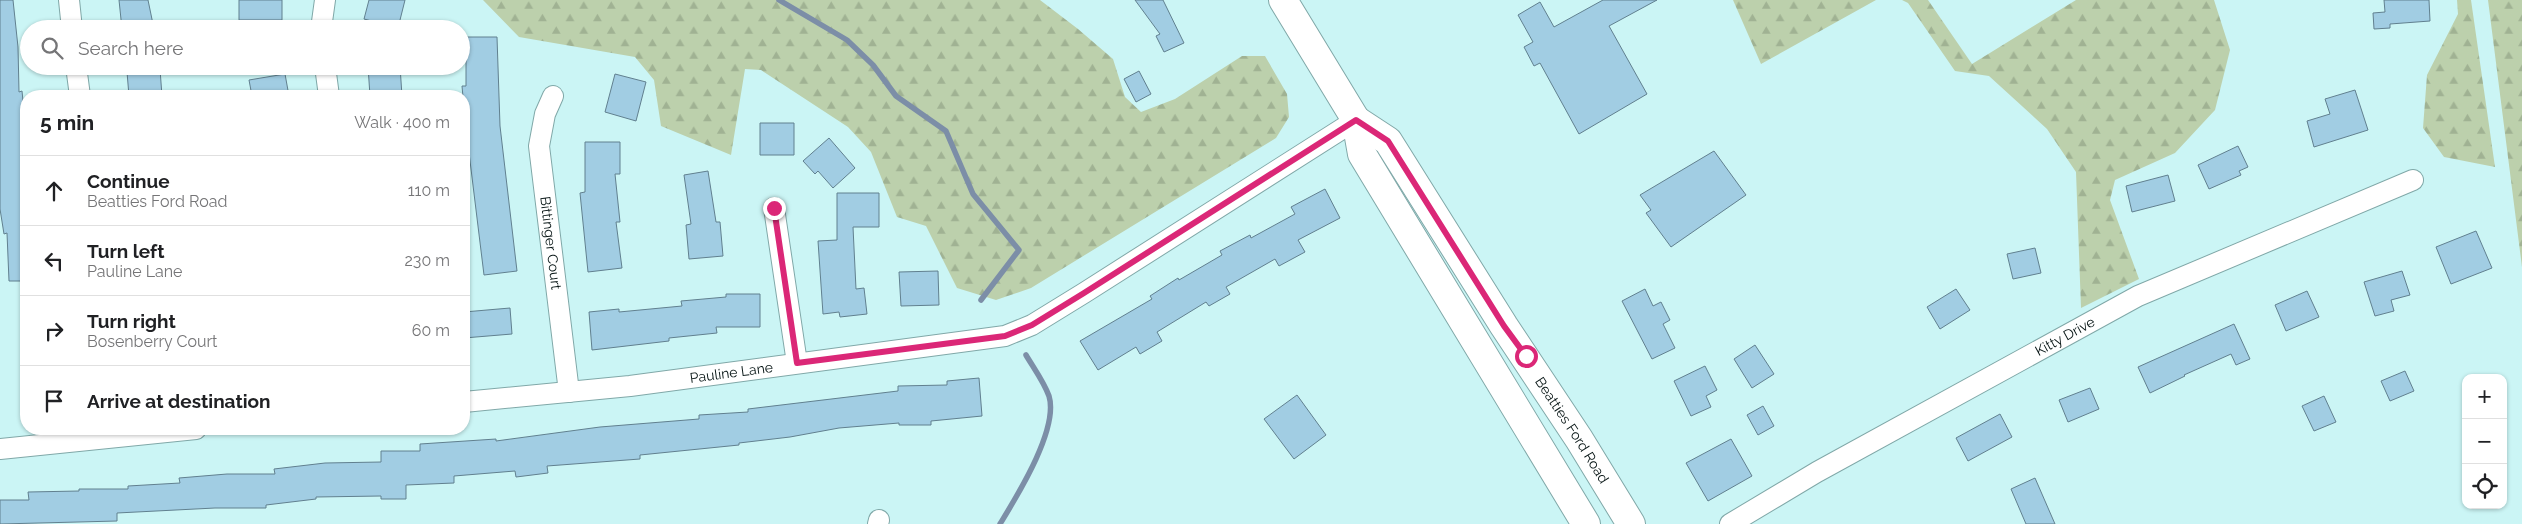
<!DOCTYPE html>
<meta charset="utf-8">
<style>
:root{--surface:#fff;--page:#f6f6f6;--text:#202124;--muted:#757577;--line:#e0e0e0}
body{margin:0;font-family:Raleway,sans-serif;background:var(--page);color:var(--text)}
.controls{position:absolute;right:15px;bottom:15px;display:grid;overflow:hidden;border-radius:10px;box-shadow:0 1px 4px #0004}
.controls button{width:45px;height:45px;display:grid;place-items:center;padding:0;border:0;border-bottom:1px solid var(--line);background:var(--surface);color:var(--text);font:25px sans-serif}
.stop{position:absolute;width:15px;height:15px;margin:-11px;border:4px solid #db2777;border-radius:50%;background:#fff}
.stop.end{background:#db2777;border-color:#fff;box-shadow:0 1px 5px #0008}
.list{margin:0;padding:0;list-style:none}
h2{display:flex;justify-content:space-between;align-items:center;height:65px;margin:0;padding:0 20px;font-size:21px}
h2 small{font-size:16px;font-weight:400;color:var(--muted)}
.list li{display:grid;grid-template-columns:32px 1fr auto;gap:15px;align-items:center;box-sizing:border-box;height:70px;padding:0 20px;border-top:1px solid var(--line)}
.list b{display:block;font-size:19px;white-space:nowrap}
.list p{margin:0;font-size:16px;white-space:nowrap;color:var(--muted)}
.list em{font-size:16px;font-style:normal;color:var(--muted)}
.icon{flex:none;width:28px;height:28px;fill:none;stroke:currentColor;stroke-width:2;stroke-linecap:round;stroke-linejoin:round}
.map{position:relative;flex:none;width:2522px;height:524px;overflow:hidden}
.search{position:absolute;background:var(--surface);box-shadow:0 1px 4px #0004;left:20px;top:20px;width:450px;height:55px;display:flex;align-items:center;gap:12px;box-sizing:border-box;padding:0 18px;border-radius:28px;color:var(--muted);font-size:19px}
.panel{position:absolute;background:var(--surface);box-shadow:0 1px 4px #0004;left:20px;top:90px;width:450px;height:345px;border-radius:20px}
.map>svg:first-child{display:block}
.forest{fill:url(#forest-firs)}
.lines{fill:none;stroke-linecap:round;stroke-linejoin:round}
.stream{stroke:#7c8ea7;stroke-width:5.5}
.building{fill:#a1cde3;stroke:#61808f}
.minor-casing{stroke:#80a8a8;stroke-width:22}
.secondary-casing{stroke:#80a8a8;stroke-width:30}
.minor{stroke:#fff;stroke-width:20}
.secondary{stroke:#fff;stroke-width:28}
.route{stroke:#db2777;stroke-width:6}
.labels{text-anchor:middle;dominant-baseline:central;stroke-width:4.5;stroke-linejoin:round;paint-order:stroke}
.street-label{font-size:14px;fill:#041212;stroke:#cbf5f5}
</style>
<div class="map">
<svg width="2522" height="524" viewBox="0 0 2522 524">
<defs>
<pattern id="forest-firs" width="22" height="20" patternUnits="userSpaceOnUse" patternTransform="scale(1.25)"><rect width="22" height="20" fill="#bcd0ac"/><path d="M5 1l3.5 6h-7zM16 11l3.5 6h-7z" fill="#a0b293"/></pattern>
</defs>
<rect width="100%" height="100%" fill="#cbf5f5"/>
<path class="forest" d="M 483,0 L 1040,0 L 1078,29 L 1113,59 L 1125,97 L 1141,112 L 1175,99 L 1242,56 L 1265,56 L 1287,94 L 1289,117 L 1276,138 L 1031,288 L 996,300 L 957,288 L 926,226 L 897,217 L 871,152 L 848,127 L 761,70 L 745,69 L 731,155 L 661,126 L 654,80 L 635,57 L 519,37 Z
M 1733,0 L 1876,0 L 1761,64 Z
M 1902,0 L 1928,0 L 1972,64 L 2076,0 L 2214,0 L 2230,50 L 2215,110 L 2175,153 L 2115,180 L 2110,200 L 2139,279 L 2081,308 L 2076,172 L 2047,129 L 1989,76 L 1955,71 L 1908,3 Z
M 2457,0 L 2471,0 L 2495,167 L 2444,157 L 2423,128 L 2427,75 L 2458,14 Z
M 2488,0 L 2522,0 L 2522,268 L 2522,267 Z"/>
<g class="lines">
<path class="stream" d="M 779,0 L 847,40 L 873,65 L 896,96 L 946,131 L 973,194 L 1019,250 L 981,300
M 1000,524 C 1017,496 1059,429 1049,396 C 1044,382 1033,367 1026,355"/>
</g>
<path class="building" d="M 0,0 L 13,0 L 18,47 L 19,92 L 22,91 L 26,131 L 26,281 L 9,281 L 7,233 L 4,234 L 0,209 Z
M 119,0 L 148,0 L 154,29 L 122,29 Z
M 239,0 L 282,0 L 282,20 L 239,20 Z
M 369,0 L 405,0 L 398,28 L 364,19 Z
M 1135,0 L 1163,0 L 1184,43 L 1164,52 L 1156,36 L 1160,34 Z
M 1603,0 L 1657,0 L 1609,26 L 1647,94 L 1579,134 L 1540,63 L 1534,66 L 1524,47 L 1533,42 L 1518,15 L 1540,2 L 1554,27 Z
M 2384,0 L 2429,0 L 2430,21 L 2390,24 L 2390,28 L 2374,29 L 2373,13 L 2385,12 Z
M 466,37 L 497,37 L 500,126 L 517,271 L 484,275 L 465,120 L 462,86 L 466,86 Z
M 368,66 L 400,66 L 402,96 L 370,96 Z
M 160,69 L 162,96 L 129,96 L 127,72 Z
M 1139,71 L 1151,94 L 1136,102 L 1124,79 Z
M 285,74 L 289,96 L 252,96 L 249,80 Z
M 615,74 L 646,82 L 636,121 L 605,112 Z
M 2355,90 L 2368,130 L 2314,147 L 2307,121 L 2330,114 L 2325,99 Z
M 760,123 L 794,123 L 794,155 L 760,155 Z
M 829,138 L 855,168 L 833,188 L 818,171 L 815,174 L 803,161 Z
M 585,142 L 620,142 L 620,174 L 615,174 L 620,222 L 616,222 L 622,268 L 588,272 L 580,193 L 585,192 Z
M 2238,146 L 2248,167 L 2239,171 L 2241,175 L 2209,189 L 2198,165 Z
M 1714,151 L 1746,195 L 1671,247 L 1646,213 L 1651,210 L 1640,195 Z
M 708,171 L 716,222 L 720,222 L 723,256 L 689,259 L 686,225 L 691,224 L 684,175 Z
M 2168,175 L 2175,201 L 2132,212 L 2126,186 Z
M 1325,189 L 1340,218 L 1298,240 L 1305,252 L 1279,266 L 1275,259 L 1226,287 L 1230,294 L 1209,306 L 1206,302 L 1157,332 L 1162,341 L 1140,354 L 1136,347 L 1098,370 L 1080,341 L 1152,299 L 1150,296 L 1178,278 L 1179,280 L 1222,255 L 1220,251 L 1250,235 L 1251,238 L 1295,214 L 1291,207 Z
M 837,193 L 879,193 L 879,227 L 853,227 L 856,289 L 864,288 L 867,314 L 840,317 L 839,312 L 823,314 L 818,241 L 837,240 Z
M 2476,231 L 2492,268 L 2451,284 L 2436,247 Z
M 2035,248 L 2041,273 L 2013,279 L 2007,254 Z
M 938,271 L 939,305 L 901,306 L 899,272 Z
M 2402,271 L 2410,295 L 2391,300 L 2394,311 L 2375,316 L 2364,282 Z
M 1645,289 L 1653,306 L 1661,302 L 1670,320 L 1663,324 L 1675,348 L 1652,359 L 1622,301 Z
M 1956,289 L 1970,310 L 1940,329 L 1927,307 Z
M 2307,291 L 2319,317 L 2286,331 L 2275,305 Z
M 726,294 L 760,294 L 760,327 L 716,327 L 717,333 L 669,338 L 669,341 L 592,350 L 589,312 L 619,309 L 619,312 L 682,306 L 681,301 L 726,297 Z
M 510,308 L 512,334 L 464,338 L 464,312 Z
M 2234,324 L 2250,359 L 2236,365 L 2231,354 L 2184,375 L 2185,376 L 2150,393 L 2138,367 Z
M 1755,345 L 1774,374 L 1752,388 L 1734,359 Z
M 1705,366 L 1717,390 L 1706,396 L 1711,407 L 1691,416 L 1674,381 Z
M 2405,371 L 2414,391 L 2390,401 L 2381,381 Z
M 979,378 L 982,416 L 931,421 L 931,425 L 899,425 L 899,423 L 839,428 L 790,437 L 739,443 L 739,445 L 640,455 L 640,459 L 547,466 L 548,473 L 516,477 L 515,471 L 454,476 L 454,483 L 406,485 L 406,499 L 381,499 L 381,496 L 316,497 L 316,499 L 266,505 L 266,508 L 215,508 L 117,513 L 117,521 L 0,524 L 0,500 L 29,500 L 28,492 L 79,491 L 79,489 L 128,489 L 128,486 L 180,483 L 179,478 L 227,474 L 275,474 L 274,469 L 325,463 L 381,462 L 381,451 L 420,451 L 420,444 L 496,439 L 496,441 L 600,427 L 699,419 L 699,415 L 748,412 L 748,409 L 898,391 L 898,386 L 947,385 L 947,381 Z
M 2090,388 L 2099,409 L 2068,422 L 2059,400 Z
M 1297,395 L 1326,435 L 1294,459 L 1264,419 Z
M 2324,396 L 2336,422 L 2314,431 L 2302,406 Z
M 1763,406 L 1774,426 L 1758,435 L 1747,415 Z
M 2000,414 L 2012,437 L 1968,461 L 1956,438 Z
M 1731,439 L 1752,476 L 1708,501 L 1686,463 Z
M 2035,478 L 2055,524 L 2026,524 L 2011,489 Z"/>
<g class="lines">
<g class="minor-casing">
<g id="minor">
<path d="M 69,0 L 72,29"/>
<path d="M 321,29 L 325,0"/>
<path d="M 76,66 L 80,96"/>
<path d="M 325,66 L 329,96"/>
<path id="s1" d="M 553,96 L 545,114 L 539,146 L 569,392"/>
<path d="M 774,208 L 797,363"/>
<path id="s2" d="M 464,402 L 630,386 L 1005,336 L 1032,325 L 1084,293 L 1356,120"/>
<path d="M 0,449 L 196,429"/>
<path d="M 878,524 L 879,520"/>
<path id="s3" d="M 1730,524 L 1817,472 L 2138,296 L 2413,180"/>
</g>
</g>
<g class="secondary-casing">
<g id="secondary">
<path d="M 1283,0 L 1356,120 L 1362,154 L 1586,524"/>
<path id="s4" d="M 1356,120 L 1388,141 L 1504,326 L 1579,439 L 1631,524"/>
</g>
</g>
<use href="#minor" class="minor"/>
<use href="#secondary" class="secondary"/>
</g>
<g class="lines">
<path class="route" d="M 774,208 L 797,363 L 1005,336 L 1032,325 L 1084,293 L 1356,120 L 1388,141 L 1504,326 L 1526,356"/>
</g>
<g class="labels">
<g class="street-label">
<text stroke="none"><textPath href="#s1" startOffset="150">Bittinger Court</textPath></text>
<text stroke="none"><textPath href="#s3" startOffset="384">Kitty Drive</textPath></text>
<text stroke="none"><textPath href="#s2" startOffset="269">Pauline Lane</textPath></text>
<text stroke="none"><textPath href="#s4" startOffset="381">Beatties Ford Road</textPath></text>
</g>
</g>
</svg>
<div class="controls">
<button>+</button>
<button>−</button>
<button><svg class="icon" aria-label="locate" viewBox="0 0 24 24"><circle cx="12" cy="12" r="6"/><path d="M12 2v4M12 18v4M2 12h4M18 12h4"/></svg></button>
</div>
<div class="stop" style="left:1526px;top:356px"></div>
<div class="stop end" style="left:774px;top:208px"></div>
<div class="search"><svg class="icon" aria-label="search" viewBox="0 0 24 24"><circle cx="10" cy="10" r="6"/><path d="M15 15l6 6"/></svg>Search here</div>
<section class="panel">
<h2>5 min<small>Walk · 400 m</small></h2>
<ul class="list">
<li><svg class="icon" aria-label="ahead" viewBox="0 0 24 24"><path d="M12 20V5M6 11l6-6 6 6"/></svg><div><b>Continue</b><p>Beatties Ford Road</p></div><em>110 m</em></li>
<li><svg class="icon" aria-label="left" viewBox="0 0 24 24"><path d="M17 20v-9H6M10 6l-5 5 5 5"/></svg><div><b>Turn left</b><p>Pauline Lane</p></div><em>230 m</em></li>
<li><svg class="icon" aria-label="right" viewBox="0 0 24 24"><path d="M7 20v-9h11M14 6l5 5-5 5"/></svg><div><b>Turn right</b><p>Bosenberry Court</p></div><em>60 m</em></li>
<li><svg class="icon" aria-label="arrive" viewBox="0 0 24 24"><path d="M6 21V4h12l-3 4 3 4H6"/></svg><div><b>Arrive at destination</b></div></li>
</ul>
</section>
</div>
